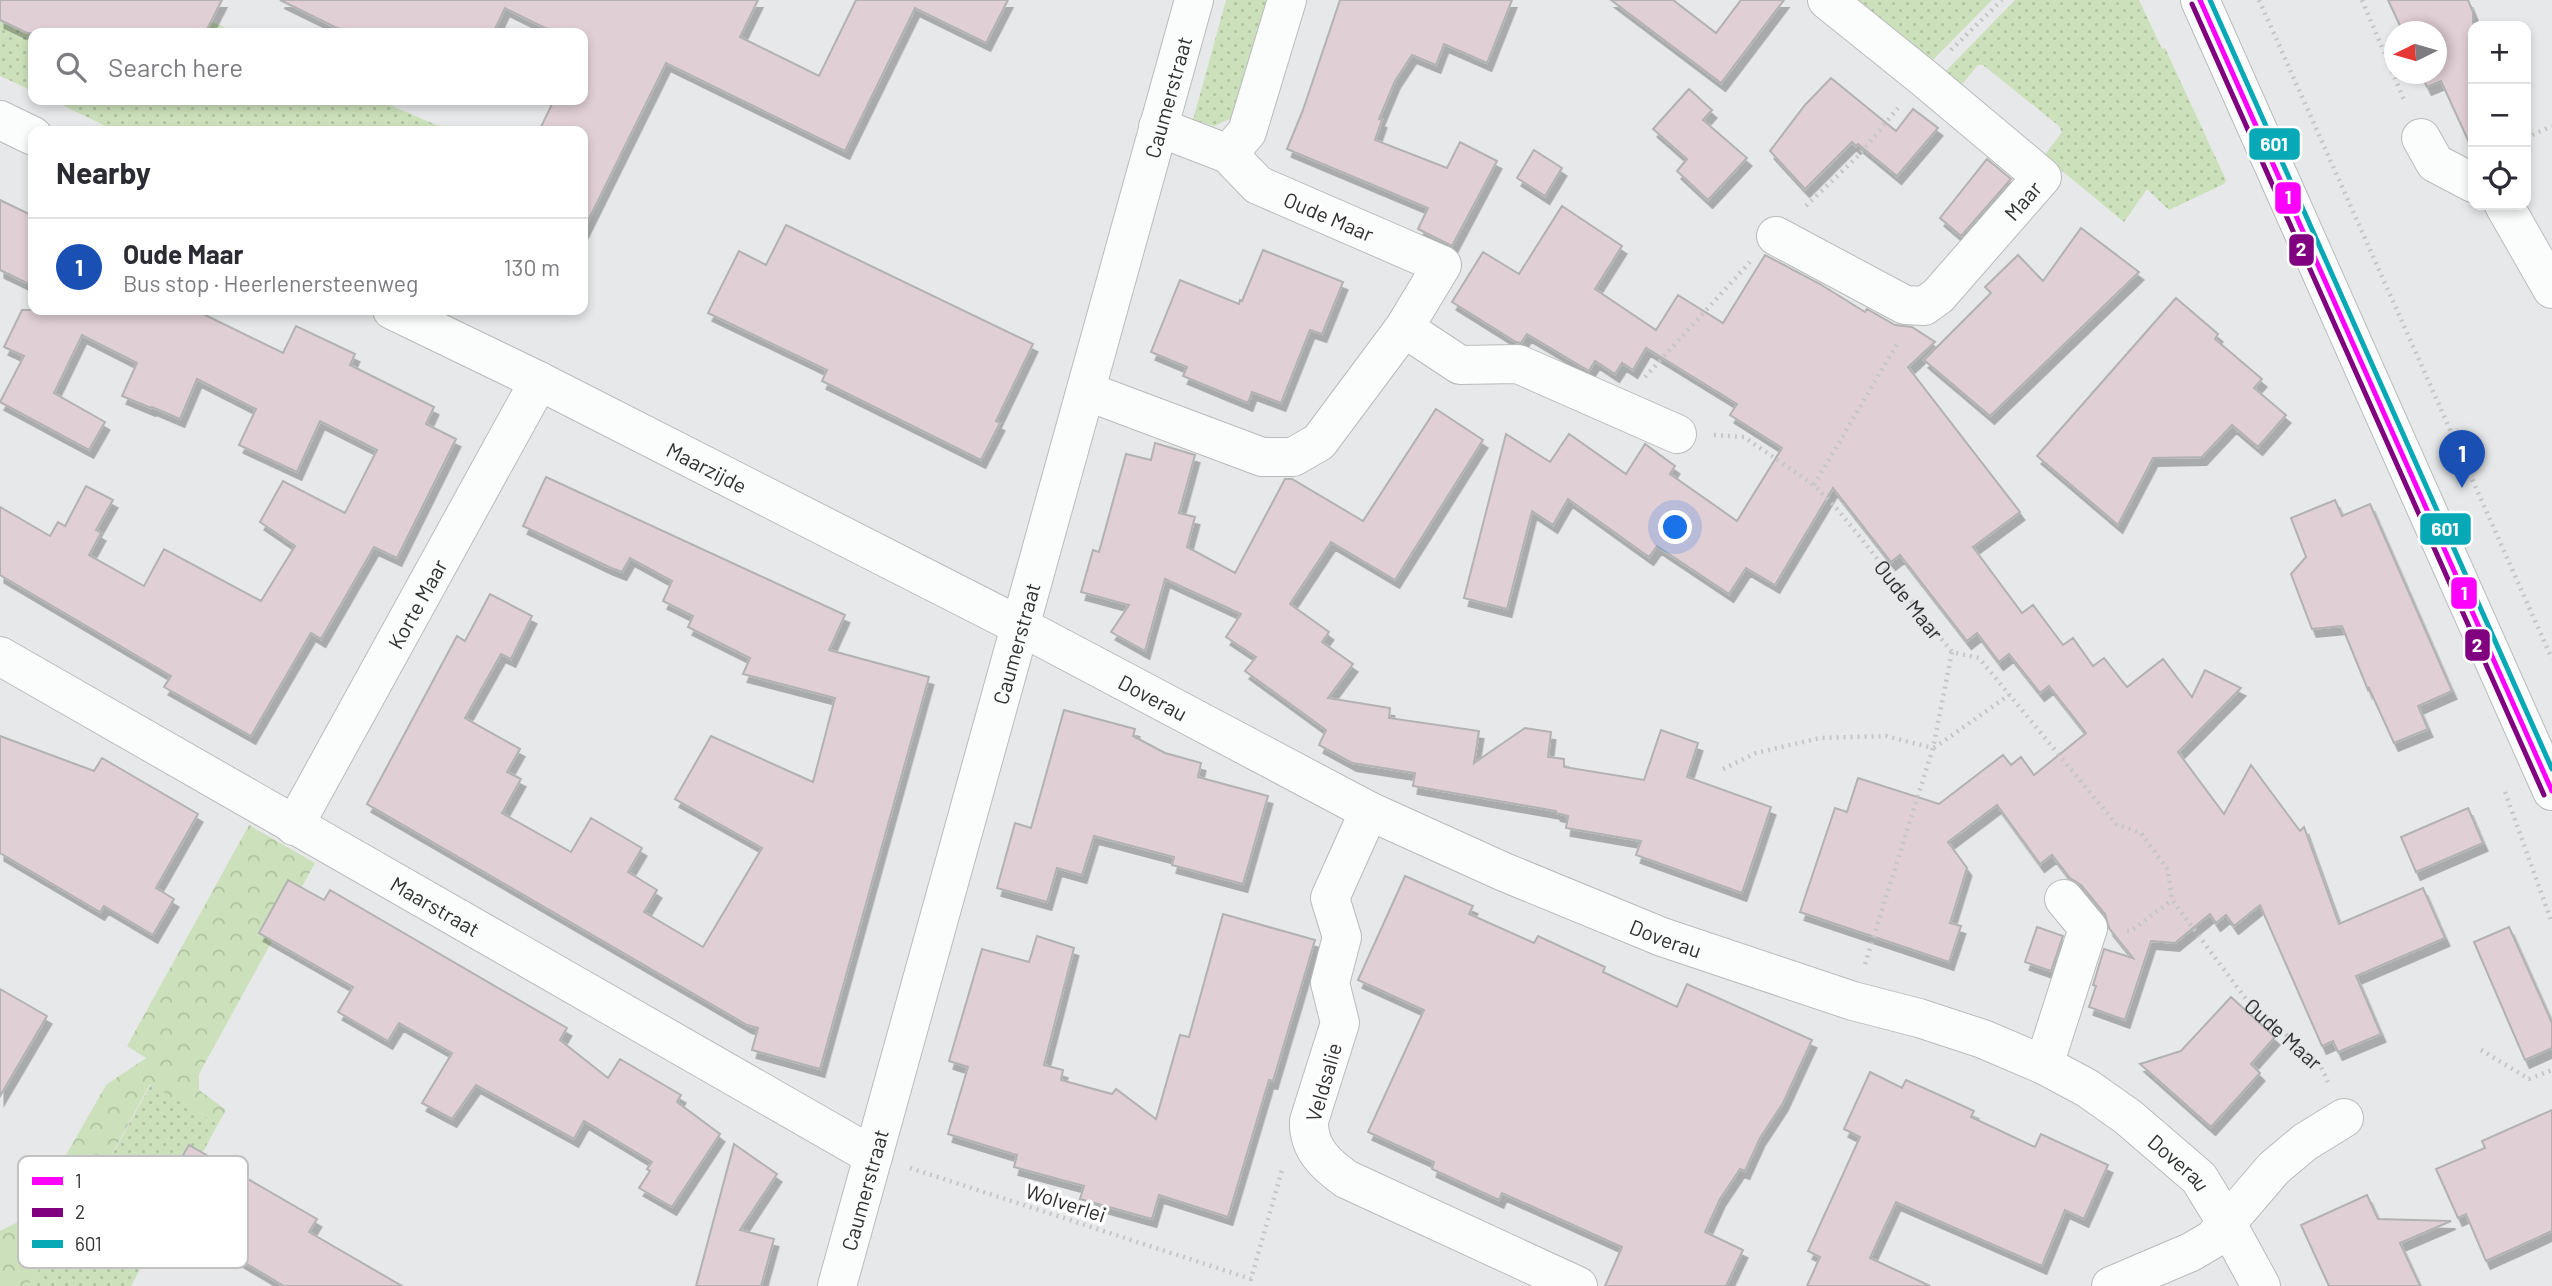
<!DOCTYPE html>
<meta charset="utf-8">
<style>
:root{--surface:#fff;--page:#f2f2f3;--text:#2b2b33;--muted:#7c7c81;--line:#e1e1e2;--accent:#707172}
body{margin:0;font-family:Barlow,sans-serif;background:var(--page);color:var(--text)}
.controls{position:absolute;right:21px;top:21px;display:grid;overflow:hidden;border-radius:14px;box-shadow:0 4px 10px #0003}
.controls button{width:63px;height:63px;display:grid;place-items:center;padding:0;border:0;border-bottom:2px solid var(--line);background:var(--surface);color:var(--text);font:35px sans-serif}
.compass{position:absolute;left:2384px;top:21px;width:63px;height:63px;border-radius:50%;background:var(--surface);box-shadow:0 4px 10px #0003;rotate:265deg}
.you{position:absolute;left:1676px;top:528px;width:24px;height:24px;margin:-18px;border:5px solid #fff;border-radius:50%;background:#1a73e8;box-shadow:0 0 0 10px #1a73e833}
.badge{display:grid;place-items:center;width:46px;height:46px;border-radius:50%;background:var(--accent);color:#fff;font-size:23px;font-weight:700}
.pin{position:absolute;translate:-50% -58px;filter:drop-shadow(0 2px 4px #0008)}
.pin::after{content:'';position:absolute;top:37px;width:24px;height:21px;background:inherit;clip-path:polygon(0 0,100% 0,50% 100%)}
.list{margin:0;padding:0;list-style:none}
h2{display:flex;justify-content:space-between;align-items:center;height:91px;margin:0;padding:0 28px;font-size:30px}
h2 small{font-size:23px;font-weight:400;color:var(--muted)}
.list li{display:grid;grid-template-columns:46px 1fr auto;gap:21px;align-items:center;box-sizing:border-box;height:98px;padding:0 28px;border-top:2px solid var(--line)}
.list b{display:block;font-size:26px;white-space:nowrap}
.list p{margin:0;font-size:23px;white-space:nowrap;color:var(--muted)}
.list em{font-size:23px;font-style:normal;color:var(--muted)}
.icon{flex:none;width:38px;height:38px;fill:none;stroke:currentColor;stroke-width:2;stroke-linecap:round;stroke-linejoin:round}
.map{position:relative;flex:none;width:2552px;height:1286px;overflow:hidden}
.search{position:absolute;background:var(--surface);box-shadow:0 4px 10px #0003;left:28px;top:28px;width:560px;height:77px;display:flex;align-items:center;gap:18px;box-sizing:border-box;padding:0 24px;border-radius:14px;color:var(--muted);font-size:26px}
.panel{position:absolute;background:var(--surface);box-shadow:0 4px 10px #0003;left:28px;top:126px;width:560px;height:189px;border-radius:14px}
.map>svg:first-child{display:block}
.grass{fill:url(#grass-dots)}
.forest{fill:url(#forest-crowns)}
.building{fill:#e0cfd5;stroke:#b2b2b2;stroke-width:2;filter:url(#shadow)}
.lines{fill:none;stroke-linecap:round;stroke-linejoin:round}
.minor-casing{stroke:#babbbc;stroke-width:40}
.path{stroke:#c6c6c7;stroke-width:4.5;stroke-dasharray:2 5;stroke-linecap:butt}
.minor{stroke:#fbfcfc;stroke-width:38}
.bus-1-casing{stroke:#fff;stroke-width:10}
.bus-2-casing{stroke:#fff;stroke-width:10}
.bus-3-casing{stroke:#fff;stroke-width:10}
.bus-1{stroke:#f0f;stroke-width:5}
.bus-2{stroke:#800080;stroke-width:5}
.bus-3{stroke:#07a9b6;stroke-width:5}
.labels{text-anchor:middle;dominant-baseline:central;stroke-width:7;stroke-linejoin:round;paint-order:stroke}
.street-label{font-size:21px;fill:#303132;stroke:#fff}
.key{fill:#fff;stroke:#c1c1c2;stroke-width:2}
.key-label{font-size:19px;fill:#303132}
.line-badge{stroke:#fff;stroke-width:2.5}
.badge-label{font-size:19px;text-anchor:middle;font-weight:bold;fill:#fff}
</style>
<div class="map">
<svg width="2552" height="1286" viewBox="0 0 2552 1286">
<defs>
<pattern id="grass-dots" width="8" height="8" patternUnits="userSpaceOnUse" patternTransform="scale(1.75)"><rect width="8" height="8" fill="#cce1bb"/><path d="M2 2h.1M6 6h.1" fill="none" stroke="#b0c2a1" stroke-width="1.8" stroke-linecap="round"/></pattern>
<pattern id="forest-crowns" width="20" height="18" patternUnits="userSpaceOnUse" patternTransform="scale(1.75)"><rect width="20" height="18" fill="#cce1bb"/><path d="M2 6a3 3 0 1 1 6 0M12 15a3 3 0 1 1 6 0" fill="none" stroke="#b0c2a1"/></pattern>
<filter id="shadow"><feDropShadow dx="4.5" dy="8" stdDeviation="0" flood-color="#0004"/></filter>
</defs>
<rect width="100%" height="100%" fill="#e7e8e9"/>
<path class="grass" d="M 0,0 L 203,18 L 237,33 L 33,33 L 33,91 L 0,76 Z
M 1226,0 L 1271,0 L 1232,118 L 1214,126 L 1193,120 Z
M 1851,0 L 1992,0 L 1929,64 Z
M 2015,0 L 2139,0 L 2162,49 L 2165,48 L 2226,180 L 2224,184 L 2169,210 L 2147,189 L 2124,222 L 2044,156 L 2062,132 L 2059,126 L 1983,65 L 1978,65 L 1959,88 L 1942,75 Z
M 52,100 L 378,100 L 441,127 L 439,131 L 116,131 Z
M 151,1084 L 218,1124 L 131,1286 L 27,1286 L 73,1226 Z"/>
<path class="forest" d="M 249,825 L 315,863 L 199,1074 L 199,1090 L 226,1110 L 218,1124 L 150,1084 L 73,1226 L 27,1286 L 0,1286 L 0,1231 L 32,1215 L 106,1085 L 146,1058 L 127,1046 Z"/>
<path class="building" d="M 0,0 L 222,0 L 205,33 L 27,33 L 0,20 Z
M 280,0 L 758,0 L 740,37 L 819,76 L 856,0 L 1008,0 L 986,43 L 915,8 L 845,151 L 666,63 L 583,231 L 583,131 L 539,131 L 554,100 L 583,100 L 583,33 L 555,33 L 505,8 L 493,33 L 347,33 Z
M 1340,0 L 1512,0 L 1487,63 L 1444,44 L 1436,65 L 1412,55 L 1395,81 L 1379,119 L 1382,120 L 1375,140 L 1447,168 L 1460,142 L 1497,161 L 1452,246 L 1418,229 L 1428,208 L 1287,149 L 1303,110 Z
M 1611,0 L 1673,0 L 1716,33 L 1741,0 L 1784,0 L 1721,83 Z
M 2388,0 L 2468,0 L 2473,12 L 2473,151 L 2441,81 L 2427,87 L 2421,74 L 2437,74 L 2437,32 L 2403,32 Z
M 1831,78 L 1896,131 L 1913,109 L 1938,128 L 1897,176 L 1858,144 L 1856,146 L 1852,142 L 1805,189 L 1770,151 L 1805,105 Z
M 1689,89 L 1712,110 L 1703,120 L 1747,158 L 1708,200 L 1677,171 L 1687,159 L 1653,129 Z
M 1534,150 L 1562,168 L 1545,196 L 1517,178 Z
M 1987,159 L 2011,179 L 1961,236 L 1940,218 Z
M 0,200 L 33,216 L 33,286 L 0,270 Z
M 1562,206 L 1622,246 L 1595,289 L 1656,330 L 1678,295 L 1723,323 L 1765,255 L 1820,284 L 1865,312 L 1867,309 L 1895,325 L 1912,327 L 1935,342 L 1908,367 L 2020,512 L 1973,547 L 2022,613 L 2033,605 L 2063,645 L 2073,638 L 2093,666 L 2104,658 L 2127,687 L 2163,659 L 2192,697 L 2205,670 L 2241,688 L 2178,752 L 2224,814 L 2251,765 L 2300,831 L 2304,827 L 2339,924 L 2423,888 L 2445,938 L 2356,976 L 2381,1034 L 2338,1052 L 2333,1041 L 2322,1046 L 2260,905 L 2234,926 L 2226,915 L 2216,923 L 2210,914 L 2175,943 L 2151,941 L 2125,1020 L 2089,1007 L 2096,986 L 2093,985 L 2104,949 L 2133,958 L 2109,928 L 2105,914 L 2081,885 L 2070,878 L 2052,855 L 2040,864 L 1997,805 L 1948,842 L 1967,868 L 1950,923 L 1961,926 L 1949,962 L 1800,912 L 1835,808 L 1847,812 L 1858,778 L 1939,804 L 2003,755 L 2011,765 L 2021,757 L 2034,775 L 2086,733 L 2049,686 L 2040,693 L 2009,654 L 1999,662 L 1977,633 L 1967,641 L 1900,555 L 1891,562 L 1833,488 L 1775,585 L 1746,568 L 1729,594 L 1657,546 L 1649,557 L 1568,499 L 1553,525 L 1532,511 L 1507,609 L 1464,598 L 1506,434 L 1550,462 L 1569,434 L 1626,474 L 1645,444 L 1675,466 L 1670,474 L 1737,521 L 1782,448 L 1730,415 L 1737,404 L 1646,348 L 1633,370 L 1622,363 L 1615,374 L 1595,361 L 1589,371 L 1527,334 L 1521,343 L 1516,342 L 1452,302 L 1483,252 L 1519,274 Z
M 786,225 L 1033,344 L 996,421 L 1000,423 L 981,460 L 822,381 L 827,370 L 708,313 L 739,251 L 766,265 Z
M 2081,228 L 2139,272 L 1990,416 L 1924,360 L 1991,293 L 1985,287 L 2018,255 L 2043,281 Z
M 1263,250 L 1343,282 L 1322,334 L 1310,330 L 1281,403 L 1252,392 L 1248,403 L 1183,376 L 1187,367 L 1151,352 L 1180,280 L 1239,304 L 1240,300 L 1242,301 Z
M 2176,298 L 2218,334 L 2215,339 L 2262,379 L 2254,388 L 2286,415 L 2258,447 L 2232,425 L 2202,457 L 2153,458 L 2118,525 L 2037,456 Z
M 22,310 L 195,310 L 283,353 L 296,326 L 355,354 L 350,365 L 434,407 L 426,424 L 456,439 L 397,558 L 374,547 L 321,639 L 311,633 L 251,736 L 164,687 L 171,676 L 0,575 L 0,507 L 50,536 L 58,522 L 65,526 L 86,486 L 113,500 L 96,530 L 101,533 L 89,555 L 144,586 L 164,549 L 261,601 L 295,546 L 260,522 L 283,481 L 345,513 L 377,450 L 320,421 L 297,472 L 239,445 L 256,409 L 197,379 L 180,419 L 152,407 L 151,408 L 122,396 L 137,363 L 82,335 L 54,393 L 105,422 L 89,450 L 0,402 L 24,356 L 4,347 Z
M 1436,409 L 1483,440 L 1395,580 L 1331,542 L 1290,604 L 1329,632 L 1322,642 L 1353,664 L 1328,698 L 1390,708 L 1389,718 L 1479,731 L 1474,763 L 1525,728 L 1551,732 L 1548,757 L 1564,759 L 1564,767 L 1644,780 L 1661,730 L 1698,743 L 1687,777 L 1771,807 L 1742,893 L 1636,855 L 1641,841 L 1566,828 L 1568,816 L 1556,813 L 1556,811 L 1413,786 L 1415,773 L 1352,763 L 1319,745 L 1326,730 L 1245,671 L 1256,657 L 1226,637 L 1241,614 L 1165,579 L 1145,651 L 1111,632 L 1129,605 L 1081,592 L 1093,550 L 1099,552 L 1126,454 L 1151,460 L 1155,443 L 1195,455 L 1179,513 L 1195,517 L 1187,547 L 1235,573 L 1285,479 L 1292,479 L 1363,521 Z
M 546,477 L 845,615 L 829,650 L 929,677 L 820,1069 L 752,1050 L 758,1028 L 747,1025 L 367,804 L 457,636 L 465,641 L 490,594 L 532,616 L 511,659 L 501,654 L 465,718 L 520,749 L 507,772 L 521,779 L 502,813 L 571,852 L 591,818 L 642,848 L 628,872 L 657,890 L 644,912 L 703,947 L 762,848 L 675,799 L 711,736 L 813,782 L 835,698 L 743,674 L 750,658 L 688,627 L 693,616 L 663,601 L 672,581 L 630,558 L 622,572 L 609,567 L 523,526 Z
M 2335,500 L 2342,516 L 2370,504 L 2452,691 L 2418,706 L 2428,729 L 2394,743 L 2369,688 L 2368,690 L 2342,626 L 2312,629 L 2291,574 L 2306,557 L 2291,518 Z
M 1064,710 L 1135,729 L 1133,736 L 1165,753 L 1201,763 L 1198,777 L 1268,796 L 1243,884 L 1172,865 L 1174,857 L 1094,836 L 1082,875 L 1057,868 L 1047,902 L 997,888 L 1015,823 L 1031,828 Z
M 0,736 L 94,771 L 102,758 L 198,814 L 156,888 L 174,899 L 153,935 L 104,906 L 100,912 L 0,853 Z
M 2468,808 L 2483,843 L 2416,872 L 2401,837 Z
M 1405,876 L 1473,906 L 1469,914 L 1534,943 L 1538,936 L 1605,967 L 1603,972 L 1677,1007 L 1687,984 L 1812,1040 L 1783,1103 L 1760,1138 L 1745,1171 L 1740,1169 L 1720,1199 L 1705,1232 L 1743,1250 L 1726,1286 L 1605,1286 L 1622,1247 L 1502,1193 L 1499,1200 L 1432,1169 L 1434,1162 L 1368,1132 L 1424,1010 L 1358,980 Z
M 288,880 L 324,900 L 330,890 L 567,1028 L 560,1040 L 608,1078 L 620,1059 L 681,1095 L 677,1102 L 720,1134 L 672,1207 L 639,1188 L 650,1171 L 647,1169 L 652,1162 L 584,1121 L 574,1139 L 476,1085 L 452,1119 L 422,1103 L 452,1053 L 399,1023 L 388,1041 L 338,1012 L 353,987 L 259,933 Z
M 1223,914 L 1315,940 L 1273,1081 L 1269,1080 L 1228,1217 L 1159,1195 L 1152,1219 L 1080,1199 L 1084,1186 L 1014,1167 L 1017,1155 L 948,1134 L 968,1067 L 949,1061 L 982,949 L 1029,962 L 1037,936 L 1074,948 L 1044,1065 L 1063,1070 L 1061,1080 L 1112,1094 L 1116,1089 L 1156,1119 L 1180,1035 L 1189,1037 Z
M 2037,927 L 2063,936 L 2051,971 L 2025,962 Z
M 2509,927 L 2552,1023 L 2552,1048 L 2525,1060 L 2474,942 Z
M 0,989 L 47,1016 L 0,1096 Z
M 2231,997 L 2275,1037 L 2251,1064 L 2260,1073 L 2211,1127 L 2140,1064 L 2181,1051 Z
M 1870,1072 L 1902,1088 L 1906,1080 L 1937,1094 L 1974,1111 L 1971,1117 L 2035,1147 L 2041,1134 L 2108,1165 L 2084,1219 L 2065,1210 L 2042,1266 L 1896,1202 L 1870,1258 L 1930,1286 L 1807,1286 L 1820,1257 L 1808,1251 L 1860,1137 L 1844,1129 Z
M 2552,1110 L 2552,1231 L 2486,1261 L 2466,1214 L 2458,1218 L 2436,1169 L 2485,1148 L 2482,1141 Z
M 734,1144 L 777,1174 L 740,1230 L 774,1239 L 761,1286 L 696,1286 Z
M 189,1145 L 317,1219 L 309,1232 L 402,1286 L 284,1286 L 191,1231 L 198,1219 L 180,1208 L 183,1203 L 162,1191 Z
M 2367,1195 L 2378,1219 L 2451,1221 L 2400,1243 L 2420,1286 L 2329,1286 L 2301,1225 Z"/>
<g class="lines">
<g class="minor-casing">
<g id="minor">
<path d="M 2200,0 L 2552,791"/>
<path d="M 0,120 L 33,136"/>
<path d="M 2421,138 L 2435,163 L 2473,183"/>
<path d="M 1228,154 L 1247,132 L 1287,0"/>
<path d="M 2504,205 L 2552,289"/>
<path id="s2" d="M 1776,236 L 1905,305 L 1924,306 L 1938,296 L 2042,177 L 1924,78 L 1827,0"/>
<path id="s3" d="M 392,310 L 539,381 L 1020,626 L 1369,811 L 1504,872 L 1662,937 L 1853,1001 L 1919,1018 L 1983,1039 L 2044,1065 L 2087,1088 L 2128,1117 L 2199,1178 L 2226,1222 L 2261,1286"/>
<path d="M 1404,328 L 1460,365 L 1518,364 L 1677,434"/>
<path d="M 1086,391 L 1262,457 L 1293,457 L 1319,442 L 1404,328 L 1442,265 L 1258,185 L 1228,154 L 1158,127"/>
<path id="s4" d="M 0,656 L 873,1156"/>
<path d="M 1369,811 L 1330,898 L 1342,937 L 1330,983 L 1340,1023 L 1309,1121 C 1308,1148 1325,1164 1346,1179 L 1578,1286"/>
<path id="s5" d="M 294,826 L 539,381"/>
<path d="M 2044,1065 L 2088,928 L 2064,899"/>
<path id="s6" d="M 837,1286 L 1194,0"/>
<path d="M 2111,1286 L 2191,1252 L 2213,1239 L 2274,1168 L 2305,1142 L 2344,1118"/>
</g>
</g>
<g class="path">
<path d="M 2259,0 L 2552,659"/>
<path d="M 2362,0 L 2405,102"/>
<path d="M 1951,50 L 2002,0"/>
<path d="M 2526,138 L 2552,126"/>
<path d="M 1806,206 L 1858,156 L 1898,108"/>
<path d="M 1645,377 L 1750,262"/>
<path id="s1" d="M 1714,435 L 1744,437 L 1814,485 L 1839,511 L 1952,652 L 1979,658 L 2116,824 L 2141,833 L 2168,870 L 2172,900 L 2246,999 L 2320,1065 L 2328,1082"/>
<path d="M 1814,485 L 1897,344"/>
<path d="M 1934,748 L 2009,695"/>
<path d="M 1723,769 L 1756,753 L 1820,738 L 1886,736 L 1933,748"/>
<path d="M 2505,792 L 2552,923"/>
<path d="M 2127,931 L 2131,931 L 2172,900"/>
<path d="M 1865,964 L 1933,748 L 1952,652"/>
<path d="M 2481,1050 L 2529,1079 L 2552,1070"/>
<path d="M 910,1168 L 1251,1279 L 1282,1170"/>
</g>
<use href="#minor" class="minor"/>
<g class="bus-1-casing">
<path id="bus-1" d="M 2200,0 L 2552,791"/>
</g>
<g class="bus-2-casing">
<path id="bus-2" d="M 2192,4 L 2544,795"/>
</g>
<g class="bus-3-casing">
<path id="bus-3" d="M 2210,0 L 2552,769"/>
</g>
<use href="#bus-1" class="bus-1"/>
<use href="#bus-2" class="bus-2"/>
<use href="#bus-3" class="bus-3"/>
</g>
<g class="labels">
<g class="street-label">
<text stroke="none"><textPath href="#s6" startOffset="1234">Caumerstraat</textPath></text>
<text stroke="none"><textPath href="#s2" startOffset="310">Maar</textPath></text>
<text transform="translate(1329 216) rotate(23)">Oude Maar</text>
<text stroke="none"><textPath href="#s3" startOffset="352">Maarzijde</textPath></text>
<text stroke="none"><textPath href="#s1" startOffset="264">Oude Maar</textPath></text>
<text stroke="none"><textPath href="#s5" startOffset="254">Korte Maar</textPath></text>
<text stroke="none"><textPath href="#s6" startOffset="667">Caumerstraat</textPath></text>
<text stroke="none"><textPath href="#s3" startOffset="854">Doverau</textPath></text>
<text stroke="none"><textPath href="#s4" startOffset="502">Maarstraat</textPath></text>
<text stroke="none"><textPath href="#s3" startOffset="1421">Doverau</textPath></text>
<text stroke="none"><textPath href="#s1" startOffset="852">Oude Maar</textPath></text>
<text transform="translate(1323 1082) rotate(-74)">Veldsalie</text>
<text stroke="none"><textPath href="#s3" startOffset="1988">Doverau</textPath></text>
<text stroke="none"><textPath href="#s6" startOffset="100">Caumerstraat</textPath></text>
<text transform="translate(1066 1202) rotate(18)">Wolverlei</text>
</g>
</g>
<rect x="18" y="1156" width="230" height="112" rx="10" class="key"/>
<rect x="32" y="1177" width="31" height="8" fill="#f0f"/>
<rect x="32" y="1208" width="31" height="9" fill="#800080"/>
<rect x="32" y="1240" width="31" height="8" fill="#07a9b6"/>
<g class="key-label">
<text x="75" y="1188">1</text>
<text x="75" y="1219">2</text>
<text x="75" y="1251">601</text>
</g>
<g class="line-badge">
<rect x="2248" y="127" width="53" height="34" rx="7" fill="#07a9b6"/>
<rect x="2274" y="181" width="28" height="34" rx="7" fill="#f0f"/>
<rect x="2288" y="233" width="27" height="34" rx="7" fill="#800080"/>
<rect x="2419" y="512" width="53" height="34" rx="7" fill="#07a9b6"/>
<rect x="2450" y="576" width="28" height="34" rx="7" fill="#f0f"/>
<rect x="2464" y="628" width="27" height="34" rx="7" fill="#800080"/>
</g>
<g class="badge-label">
<text x="2274" y="151">601</text>
<text x="2288" y="204">1</text>
<text x="2301" y="256">2</text>
<text x="2445" y="536">601</text>
<text x="2464" y="600">1</text>
<text x="2477" y="652">2</text>
</g>
</svg>
<div class="controls">
<button>+</button>
<button>−</button>
<button><svg class="icon" aria-label="locate" viewBox="0 0 24 24"><circle cx="12" cy="12" r="6"/><path d="M12 2v4M12 18v4M2 12h4M18 12h4"/></svg></button>
</div>
<svg class="compass" viewBox="-18 -18 36 36"><path d="M0-13l5 13h-10z" fill="#e53935"/><path d="M0 13l5-13h-10z" fill="#7c7c81"/></svg>
<div class="you"></div>
<div class="pin badge" style="left:2462px;top:488px;background:#1a4fb4">1</div>
<div class="search"><svg class="icon" aria-label="search" viewBox="0 0 24 24"><circle cx="10" cy="10" r="6"/><path d="M15 15l6 6"/></svg>Search here</div>
<section class="panel">
<h2>Nearby<small></small></h2>
<ul class="list">
<li><span class="badge" style="background:#1a4fb4">1</span><div><b>Oude Maar</b><p>Bus stop · Heerlenersteenweg</p></div><em>130 m</em></li>
</ul>
</section>
</div>
